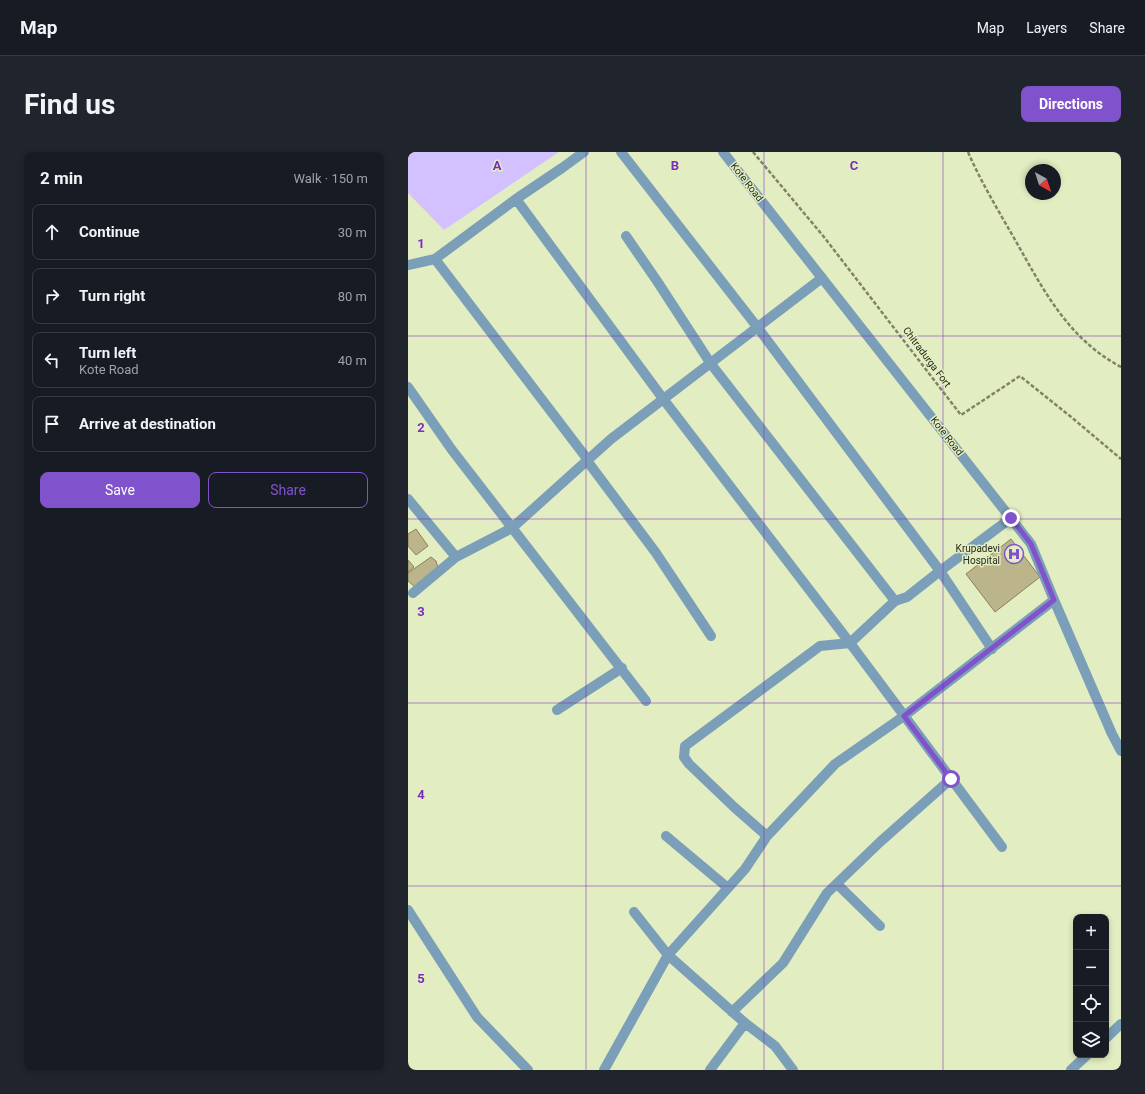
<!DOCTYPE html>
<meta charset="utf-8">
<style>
:root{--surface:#171b24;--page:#20242c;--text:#f1f3f6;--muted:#9ea1a6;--line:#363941;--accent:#8052cb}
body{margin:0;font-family:Roboto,sans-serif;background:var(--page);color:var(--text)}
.controls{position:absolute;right:12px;bottom:12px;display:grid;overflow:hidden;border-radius:8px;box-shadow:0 2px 6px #0003}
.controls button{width:36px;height:36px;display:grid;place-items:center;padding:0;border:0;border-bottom:1px solid var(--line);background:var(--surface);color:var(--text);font:20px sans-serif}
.compass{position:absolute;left:617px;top:12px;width:36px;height:36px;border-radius:50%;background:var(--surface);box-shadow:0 2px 6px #0003;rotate:141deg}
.stop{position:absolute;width:12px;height:12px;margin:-9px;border:3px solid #8052cb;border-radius:50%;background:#fff}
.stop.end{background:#8052cb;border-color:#fff;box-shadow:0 1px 4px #0008}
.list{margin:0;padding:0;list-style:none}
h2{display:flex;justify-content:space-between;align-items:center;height:52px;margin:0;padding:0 16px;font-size:17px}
h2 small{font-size:13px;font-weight:400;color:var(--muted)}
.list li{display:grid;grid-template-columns:26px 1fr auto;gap:12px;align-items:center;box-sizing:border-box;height:56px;margin:0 8px 8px;padding:0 8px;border:1px solid var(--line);border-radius:8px}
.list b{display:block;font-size:15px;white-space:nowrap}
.list p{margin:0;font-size:13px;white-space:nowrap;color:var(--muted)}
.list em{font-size:13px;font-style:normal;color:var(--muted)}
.actions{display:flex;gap:8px;padding:12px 16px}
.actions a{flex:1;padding:9px 0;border:1px solid var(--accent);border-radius:8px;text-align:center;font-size:14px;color:var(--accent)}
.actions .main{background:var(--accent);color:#fff}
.icon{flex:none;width:22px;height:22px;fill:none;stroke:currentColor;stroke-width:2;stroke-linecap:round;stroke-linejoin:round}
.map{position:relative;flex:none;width:713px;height:918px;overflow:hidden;border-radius:8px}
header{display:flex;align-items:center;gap:24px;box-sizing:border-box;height:56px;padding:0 20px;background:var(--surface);border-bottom:1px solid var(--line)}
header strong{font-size:19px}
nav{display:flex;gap:22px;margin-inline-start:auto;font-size:14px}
.intro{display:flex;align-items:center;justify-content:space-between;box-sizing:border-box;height:96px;padding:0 24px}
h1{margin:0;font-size:28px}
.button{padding:10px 18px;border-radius:8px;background:var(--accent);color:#fff;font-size:14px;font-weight:700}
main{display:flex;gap:24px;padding:0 24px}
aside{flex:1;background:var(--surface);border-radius:8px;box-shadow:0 2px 6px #0003}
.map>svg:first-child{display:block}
.green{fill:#d2c0ff}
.building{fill:#bcb48a;stroke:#898159}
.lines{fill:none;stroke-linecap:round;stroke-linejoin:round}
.path{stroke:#7e8568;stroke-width:2.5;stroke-dasharray:4 2;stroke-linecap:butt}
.minor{stroke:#7b9fb8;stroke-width:10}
.tertiary{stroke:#7b9fb8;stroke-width:10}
.route{stroke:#8052cb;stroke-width:5}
.grid{fill:none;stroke:#7b2cbf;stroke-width:1;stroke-opacity:0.55}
.labels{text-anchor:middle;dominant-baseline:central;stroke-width:3;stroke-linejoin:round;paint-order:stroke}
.street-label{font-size:10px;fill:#272b1a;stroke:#e3edc2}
.poi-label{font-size:10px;fill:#272b1a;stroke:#e3edc2;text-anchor:end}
.grid-label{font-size:13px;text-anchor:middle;font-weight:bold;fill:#7b2cbf;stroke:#e3edc2;stroke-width:3;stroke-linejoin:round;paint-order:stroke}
</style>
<header>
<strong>Map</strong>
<nav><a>Map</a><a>Layers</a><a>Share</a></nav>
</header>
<div class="intro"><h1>Find us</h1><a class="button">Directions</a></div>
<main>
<aside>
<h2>2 min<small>Walk · 150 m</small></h2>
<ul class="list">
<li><svg class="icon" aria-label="ahead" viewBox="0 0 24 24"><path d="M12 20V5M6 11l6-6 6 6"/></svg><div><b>Continue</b></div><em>30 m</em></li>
<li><svg class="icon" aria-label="right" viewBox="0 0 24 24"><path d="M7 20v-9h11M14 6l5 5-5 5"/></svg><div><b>Turn right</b></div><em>80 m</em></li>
<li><svg class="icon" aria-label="left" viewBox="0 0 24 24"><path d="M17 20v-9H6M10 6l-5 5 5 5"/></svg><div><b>Turn left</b><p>Kote Road</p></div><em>40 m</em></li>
<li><svg class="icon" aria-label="arrive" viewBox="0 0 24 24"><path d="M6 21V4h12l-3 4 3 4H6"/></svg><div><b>Arrive at destination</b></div></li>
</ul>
<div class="actions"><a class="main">Save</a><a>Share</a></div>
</aside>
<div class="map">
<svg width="713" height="918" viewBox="0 0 713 918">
<rect width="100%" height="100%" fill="#e3edc2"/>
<path class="green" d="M 0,0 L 151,0 L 36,78 L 0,41 Z"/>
<path class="building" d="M 8,377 L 20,394 L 8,403 L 0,394 L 0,382 Z
M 603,387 L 632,425 L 587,460 L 558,422 Z
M 23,405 L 28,409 L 30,416 L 7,435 L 0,429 L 0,421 Z
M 0,408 L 6,415 L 0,420 Z"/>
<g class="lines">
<path class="path" d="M 345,0 L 416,85 L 553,263 L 612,224 L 662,264 L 713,307
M 560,0 C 573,30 590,58 606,86 C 635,137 659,186 713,215"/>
<path class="minor" d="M 213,0 L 350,176 L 532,419 L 584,497
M 108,47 L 256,248 L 442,491 L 594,695
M 218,84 L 249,129 L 303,212 L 487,449
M 27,107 L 180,308 L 180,310 L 248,401 L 303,484
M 0,113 L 27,107 L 108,47 L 154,16 L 176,0
M 0,235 L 44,298 L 238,549
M 0,347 L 48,405
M 5,441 L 48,405 L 104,376 L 203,287 L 414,126
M 149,558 L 214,516
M 258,684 L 320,736
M 359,684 L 326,655 L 281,612 L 276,605 L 277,594 L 412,494 L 442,491 L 487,449 L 499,445 L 532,419 L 603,366
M 429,732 L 472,774
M 0,758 L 69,865 L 120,918
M 226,760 L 260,803 L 337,871 L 367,894 L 385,918
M 324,860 L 375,811 L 419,741 L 472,690 L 543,627
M 698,886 L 713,872
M 196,918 L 260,803 L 337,717 L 359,684 L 427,612 L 496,564 L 646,448
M 302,918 L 337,871
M 663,918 L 679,903"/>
<path class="tertiary" d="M 315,0 L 623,392 L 646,448 L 704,582 L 713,599"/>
</g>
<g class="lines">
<path class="route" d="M 543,627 L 496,564 L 646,448 L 623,392 L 603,366"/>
</g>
<path class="grid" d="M 178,0 L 178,918M 356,0 L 356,918M 535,0 L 535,918M 0,184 L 713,184M 0,367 L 713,367M 0,551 L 713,551M 0,734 L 713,734"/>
<defs>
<g id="hospital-ring" transform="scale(1)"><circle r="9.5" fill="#e3edc2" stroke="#8052cb" stroke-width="1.5"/><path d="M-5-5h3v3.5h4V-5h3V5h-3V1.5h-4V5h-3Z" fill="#8052cb"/></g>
</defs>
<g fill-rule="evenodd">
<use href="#hospital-ring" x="606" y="402"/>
</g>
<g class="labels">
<g class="street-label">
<text transform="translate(339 30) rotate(52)">Kote Road</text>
<text transform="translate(519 205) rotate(53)">Chitradurga Fort</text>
<text transform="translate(539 284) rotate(52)">Kote Road</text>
</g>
<g class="poi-label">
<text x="592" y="396">Krupadevi<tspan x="592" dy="12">Hospital</tspan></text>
</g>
</g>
<g class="grid-label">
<text x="89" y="18">A</text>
<text x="267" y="18">B</text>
<text x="446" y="18">C</text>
<text x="13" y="96">1</text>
<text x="13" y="280">2</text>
<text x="13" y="464">3</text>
<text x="13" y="647">4</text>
<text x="13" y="831">5</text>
</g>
</svg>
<div class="controls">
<button>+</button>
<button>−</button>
<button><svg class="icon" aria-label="locate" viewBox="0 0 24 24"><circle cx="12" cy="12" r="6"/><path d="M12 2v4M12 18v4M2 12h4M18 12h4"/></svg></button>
<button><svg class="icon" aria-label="layers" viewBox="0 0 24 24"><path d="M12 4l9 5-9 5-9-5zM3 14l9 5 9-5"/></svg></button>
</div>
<svg class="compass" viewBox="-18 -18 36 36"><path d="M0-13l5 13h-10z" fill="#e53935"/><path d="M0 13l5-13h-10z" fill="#9ea1a6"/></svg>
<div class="stop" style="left:543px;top:627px"></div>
<div class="stop end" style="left:603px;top:366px"></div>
</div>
</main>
